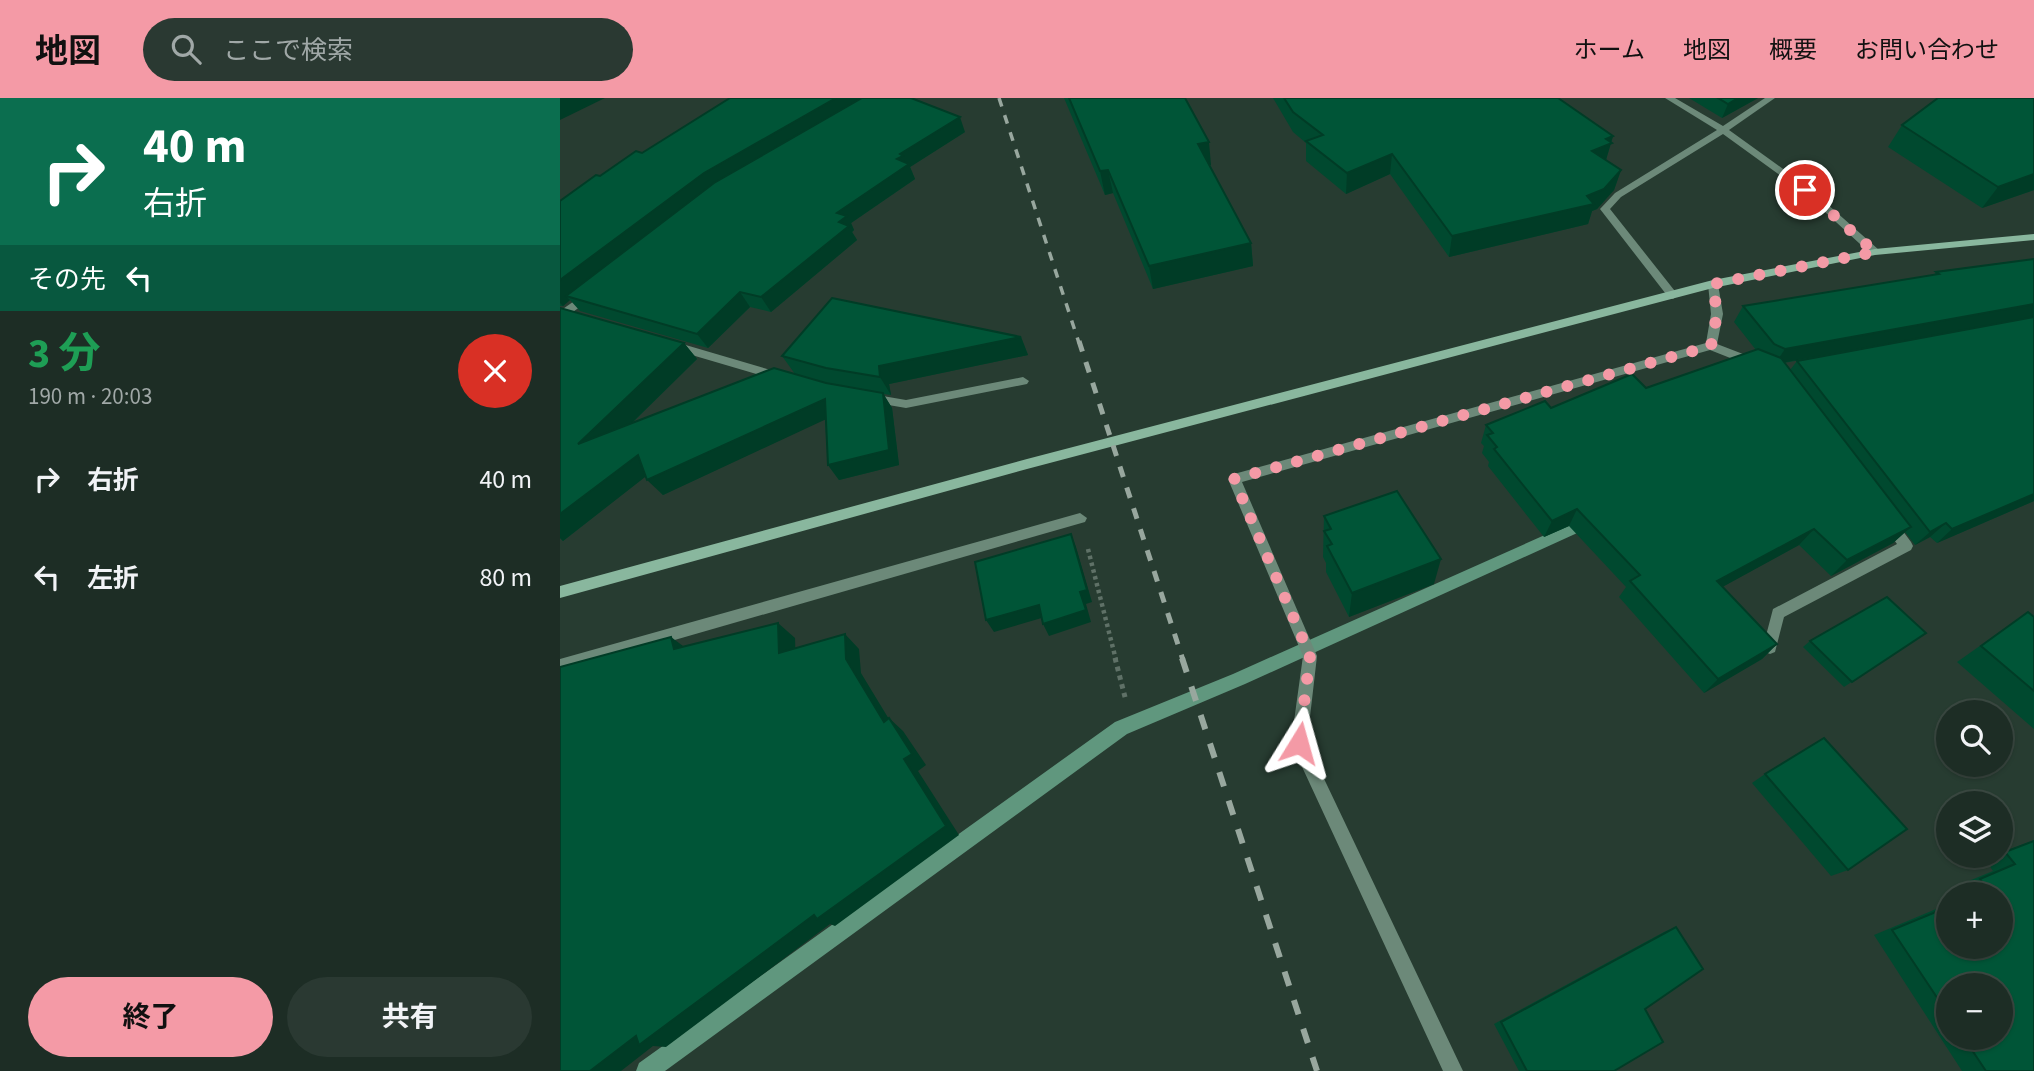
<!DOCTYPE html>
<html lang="ja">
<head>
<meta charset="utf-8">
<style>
  :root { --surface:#1d2d25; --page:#2a3932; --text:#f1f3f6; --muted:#a0a8a7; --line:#3b4942; --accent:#f49aa6 }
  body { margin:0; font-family:"Source Sans 3","Noto Sans JP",sans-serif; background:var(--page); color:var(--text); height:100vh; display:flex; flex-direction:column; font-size:26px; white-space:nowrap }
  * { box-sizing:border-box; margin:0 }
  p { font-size:23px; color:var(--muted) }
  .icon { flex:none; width:38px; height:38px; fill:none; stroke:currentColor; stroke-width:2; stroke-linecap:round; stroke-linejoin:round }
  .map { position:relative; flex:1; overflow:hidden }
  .panel { display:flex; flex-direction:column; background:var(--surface); width:560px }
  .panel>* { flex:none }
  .hud { background:#0b6e4f; color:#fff; overflow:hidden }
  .tools { position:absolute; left:1376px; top:602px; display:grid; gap:14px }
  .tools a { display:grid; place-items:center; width:77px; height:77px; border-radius:50%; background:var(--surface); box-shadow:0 2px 5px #0004,0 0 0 2px var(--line); font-size:35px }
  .pin { position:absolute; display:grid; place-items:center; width:60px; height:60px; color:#fff; margin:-30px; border:4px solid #fff; border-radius:50%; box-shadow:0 2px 7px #0007 }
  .me { position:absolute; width:77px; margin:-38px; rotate:8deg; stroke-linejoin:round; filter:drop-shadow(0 0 5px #0008) }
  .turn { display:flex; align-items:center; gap:24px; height:147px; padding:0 28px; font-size:32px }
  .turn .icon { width:91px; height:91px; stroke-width:2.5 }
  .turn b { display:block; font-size:49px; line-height:60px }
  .then { display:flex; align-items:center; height:66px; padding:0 28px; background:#0003; gap:14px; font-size:26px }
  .round { display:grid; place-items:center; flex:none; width:74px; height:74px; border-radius:37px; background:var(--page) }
  .headline { display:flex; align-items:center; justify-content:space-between; height:119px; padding:0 28px }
  h1 { font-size:42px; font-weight:700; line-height:52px; color:#1e9e55 }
  .button { display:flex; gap:14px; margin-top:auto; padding:14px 28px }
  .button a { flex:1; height:80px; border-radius:42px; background:var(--accent); color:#111; font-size:28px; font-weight:700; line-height:80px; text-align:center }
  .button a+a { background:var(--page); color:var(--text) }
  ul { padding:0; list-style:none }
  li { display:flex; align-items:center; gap:21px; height:98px; padding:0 28px }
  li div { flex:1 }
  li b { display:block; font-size:26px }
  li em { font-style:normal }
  header { display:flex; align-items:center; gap:42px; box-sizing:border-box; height:98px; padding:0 35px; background:var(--accent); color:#111 }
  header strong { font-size:33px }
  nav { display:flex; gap:38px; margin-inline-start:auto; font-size:24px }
  .search { width:490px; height:63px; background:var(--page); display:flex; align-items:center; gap:18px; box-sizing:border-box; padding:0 24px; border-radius:38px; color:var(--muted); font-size:26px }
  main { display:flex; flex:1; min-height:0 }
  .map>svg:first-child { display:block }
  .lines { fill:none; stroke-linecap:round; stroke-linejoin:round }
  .stream { fill:#60977e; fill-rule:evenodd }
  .path-far1 { stroke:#5f7167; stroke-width:4.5; stroke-dasharray:3.5 3.5; stroke-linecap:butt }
  .path { stroke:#5f7167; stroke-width:5; stroke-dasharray:4.5 4.5; stroke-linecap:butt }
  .street { fill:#6c8979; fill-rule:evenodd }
  .secondary { fill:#89b79e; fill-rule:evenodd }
  .rail-far2 { stroke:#98a79e; stroke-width:3.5; stroke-dasharray:9 9; stroke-linecap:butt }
  .rail-far1 { stroke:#98a79e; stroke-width:5; stroke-dasharray:11 11; stroke-linecap:butt }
  .rail { stroke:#98a79e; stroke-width:6; stroke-dasharray:15 15; stroke-linecap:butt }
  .wall { fill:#00492f; fill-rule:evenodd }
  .shaded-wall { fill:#003c26 }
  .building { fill:#005537; stroke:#003c26; stroke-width:2 }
  .route { stroke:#f49aa6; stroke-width:12; stroke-dasharray:0 21.6 }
</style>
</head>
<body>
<header>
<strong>地図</strong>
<div class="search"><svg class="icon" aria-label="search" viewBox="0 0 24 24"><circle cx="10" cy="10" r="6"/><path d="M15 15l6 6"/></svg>ここで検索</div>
<nav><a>ホーム</a><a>地図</a><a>概要</a><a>お問い合わせ</a></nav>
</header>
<main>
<section class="panel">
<div class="hud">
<div class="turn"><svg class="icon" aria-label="right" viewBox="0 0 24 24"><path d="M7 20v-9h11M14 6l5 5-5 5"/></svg><div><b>40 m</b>右折</div></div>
<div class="then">その先<svg class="icon" aria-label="left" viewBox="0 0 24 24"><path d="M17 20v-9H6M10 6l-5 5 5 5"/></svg></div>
</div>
<div class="headline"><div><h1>3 分</h1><p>190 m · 20:03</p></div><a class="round" style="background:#d93025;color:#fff"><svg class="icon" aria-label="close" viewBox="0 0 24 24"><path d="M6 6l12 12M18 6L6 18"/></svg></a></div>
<ul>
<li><svg class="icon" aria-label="right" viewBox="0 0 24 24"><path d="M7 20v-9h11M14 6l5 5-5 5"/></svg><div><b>右折</b></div><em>40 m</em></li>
<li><svg class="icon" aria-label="left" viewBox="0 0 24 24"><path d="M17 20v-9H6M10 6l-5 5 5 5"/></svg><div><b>左折</b></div><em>80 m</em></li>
</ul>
<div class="button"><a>終了</a><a>共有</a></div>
</section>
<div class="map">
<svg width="1474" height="973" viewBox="0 0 1474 973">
  <rect width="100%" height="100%" fill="#273c31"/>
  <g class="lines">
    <path class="stream" d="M 1032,416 L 1039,422 L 1037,426 L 685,586 L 567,636 L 105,973 L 76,973 L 79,965 L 555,624 L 673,576 Z"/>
    <path class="path-far1" d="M 528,451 L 556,562"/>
    <path class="path" d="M 555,560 L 566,603"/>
    <g class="street">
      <path d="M 1105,0 L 1115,0 L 1163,28 L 1205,0 L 1215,0 L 1169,32 L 1248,89 L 1319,152 L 1319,156 L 1311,156 L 1242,93 L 1163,36 L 1061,99 L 1050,111 L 1118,197 L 1113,201 L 1109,200 L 1040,111 L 1055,95 L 1157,32 Z"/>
      <path d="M 1153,182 L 1158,186 L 1163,216 L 1157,246 L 1196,261 L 1196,267 L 1188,267 L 1150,252 L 682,384 L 757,558 L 747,645 L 903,973 L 883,973 L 731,645 L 743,558 L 668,381 L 674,376 L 1146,245 L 1151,216 L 1148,186 Z"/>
      <path d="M 30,192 L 34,193 L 34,199 L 0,223 L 0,213 Z"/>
      <path d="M 112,243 L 224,276 L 226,279 L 220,283 L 108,250 L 106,247 Z"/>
      <path d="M 463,279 L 469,283 L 467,286 L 346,310 L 311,304 L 305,300 L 311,296 L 346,302 Z"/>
      <path d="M 520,415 L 527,420 L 525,424 L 0,575 L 0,561 Z"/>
      <path d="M 1329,420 L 1334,421 L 1351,444 L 1353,448 L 1351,452 L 1224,519 L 1215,554 L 1210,556 L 1205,554 L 1203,549 L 1213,511 L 1337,446 L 1322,425 Z"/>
    </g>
    <path class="secondary" d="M 1474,136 L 1474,142 L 1315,157 L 1153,190 L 467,371 L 0,500 L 0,488 L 467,361 L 1153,182 L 1315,151 Z"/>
    <path class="rail-far2" d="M 439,0 L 519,245"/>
    <path class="rail-far1" d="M 519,243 L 623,562"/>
    <path class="rail" d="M 622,560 L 757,973"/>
  </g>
  <g class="wall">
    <path d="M 504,0 L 625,0 L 651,67 L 649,67 L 691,145 L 693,168 L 593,191 L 553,95 L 545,97 Z"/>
    <path d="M 713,0 L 998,0 L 1053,38 L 1046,62 L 1061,72 L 1054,92 L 1037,111 L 1032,113 L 1028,126 L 889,159 L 830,76 L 786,96 L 746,63 L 746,45 L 733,34 Z"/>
    <path d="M 1129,0 L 1198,0 L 1162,20 Z"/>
    <path d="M 1474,0 L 1474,92 L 1422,110 L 1328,49 L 1342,27 Z"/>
    <path d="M 405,34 L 350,69 L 355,81 L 291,125 L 294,132 L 292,134 L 297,142 L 211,214 L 190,209 L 148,250 L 20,213 L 10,202 L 3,208 L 0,208 L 0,103 L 40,78 L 82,55 Z"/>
    <path d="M 1474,161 L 1474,403 L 1377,445 L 1370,439 L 1355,447 L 1345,434 L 1333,445 L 1271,478 L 1239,447 L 1162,489 L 1217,546 L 1202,561 L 1144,595 L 1059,499 L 1066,489 L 1009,428 L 984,439 L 928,368 L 929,364 L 922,355 L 924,348 L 921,345 L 926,327 L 991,310 L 1086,290 L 1196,252 L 1174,224 L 1183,208 L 1374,177 L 1376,174 ZM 1316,248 L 1237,263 L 1230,272 L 1224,265 Z"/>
    <path d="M 0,210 L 124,245 L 137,261 L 72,325 L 270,286 L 235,276 L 222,258 L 461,239 L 468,257 L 329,286 L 331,297 L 323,296 L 332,310 L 339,367 L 279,382 L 268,367 L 265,321 L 103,397 L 86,378 L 3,443 L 0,440 Z"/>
    <path d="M 764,418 L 874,486 L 789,519 L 766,474 L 766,465 L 763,459 Z"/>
    <path d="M 1468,514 L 1474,519 L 1474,631 L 1397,564 Z"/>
    <path d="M 1366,535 L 1284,589 L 1243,549 L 1250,543 Z"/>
    <path d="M 1205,676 L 1288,772 L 1271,778 L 1192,685 Z"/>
    <path d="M 1474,742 L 1474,973 L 1402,973 L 1314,837 L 1388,806 L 1388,849 L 1440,796 L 1406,796 L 1399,787 L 1433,773 L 1425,761 L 1433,758 L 1440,758 L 1440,755 ZM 1388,887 L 1440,940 L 1388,940 Z"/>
    <path d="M 1116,829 L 1085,911 L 1054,973 L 959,973 L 934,926 L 1104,834 Z"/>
  </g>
  <g class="shaded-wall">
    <path d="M 0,0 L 45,0 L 0,22 Z"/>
    <path d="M 276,0 L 312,0 L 6,198 L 10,202 L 3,208 L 0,205 L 0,182 L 144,75 Z"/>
    <path d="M 1178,0 L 1198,0 L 1162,20 L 1168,6 Z"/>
    <path d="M 400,19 L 405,34 L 350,69 L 355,81 L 291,125 L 294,132 L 292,134 L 297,142 L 211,214 L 201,199 L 279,124 L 277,115 L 337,61 L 340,56 Z"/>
    <path d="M 1053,38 L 1045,65 L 1032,53 L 1046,41 Z"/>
    <path d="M 649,44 L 651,67 L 640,69 L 638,46 Z"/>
    <path d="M 832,56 L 830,76 L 786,96 L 787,75 Z"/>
    <path d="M 548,72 L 553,95 L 545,97 L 540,73 Z"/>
    <path d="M 1061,72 L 1054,92 L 1037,111 L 1032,113 L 1028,126 L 889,159 L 892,138 Z"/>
    <path d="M 1474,76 L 1474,92 L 1422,110 L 1438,89 Z"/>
    <path d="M 691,145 L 693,168 L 593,191 L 589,168 Z"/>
    <path d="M 180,194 L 190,209 L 148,250 L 137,236 Z"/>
    <path d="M 1474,206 L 1474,219 L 1215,266 L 1225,251 Z"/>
    <path d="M 461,239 L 468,257 L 329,286 L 331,297 L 320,279 L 319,268 Z"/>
    <path d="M 124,245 L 137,261 L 35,361 L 18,346 Z"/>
    <path d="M 323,295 L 332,310 L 339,367 L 279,382 L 268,367 Z"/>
    <path d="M 265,301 L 275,317 L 103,397 L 87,382 Z"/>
    <path d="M 78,357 L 94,372 L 3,443 L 0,440 L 0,416 Z"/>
    <path d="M 1474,396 L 1474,403 L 1377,445 L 1392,431 Z"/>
    <path d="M 1017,411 L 1009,428 L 984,439 L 992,423 Z"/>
    <path d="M 1386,425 L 1370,439 L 1355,447 L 1370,434 Z"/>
    <path d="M 1351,429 L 1333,445 L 1271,478 L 1287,462 Z"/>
    <path d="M 1254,431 L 1239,447 L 1144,499 L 1157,483 Z"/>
    <path d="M 511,436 L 516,449 L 532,504 L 526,506 L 531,524 L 489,538 L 483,526 Z"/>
    <path d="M 881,461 L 874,486 L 789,519 L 792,495 Z"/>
    <path d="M 479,507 L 485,519 L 434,534 L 426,522 Z"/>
    <path d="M 218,525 L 235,540 L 236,569 L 219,555 Z"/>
    <path d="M 285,536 L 299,551 L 301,575 L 338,636 L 324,624 L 286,561 Z"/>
    <path d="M 111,539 L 131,554 L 114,551 Z"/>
    <path d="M 1217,546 L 1202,561 L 1144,595 L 1158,581 Z"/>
    <path d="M 329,620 L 343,633 L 366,667 L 358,673 L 399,737 L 275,828 L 270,826 L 106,949 L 93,948 L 61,973 L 30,973 L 344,661 Z"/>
  </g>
  <g class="building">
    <path d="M 170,0 L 276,0 L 144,75 L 0,182 L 0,103 L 36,77 L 40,78 L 76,53 L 82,55 Z"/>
    <path d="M 302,0 L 351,0 L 400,19 L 340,56 L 343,58 L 337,61 L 349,66 L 277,115 L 287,118 L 279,124 L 289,128 L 201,199 L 180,194 L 137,236 L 6,198 L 154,85 Z"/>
    <path d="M 509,0 L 625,0 L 649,44 L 638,46 L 691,145 L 589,168 L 548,72 L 540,73 Z"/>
    <path d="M 724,0 L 998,0 L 1053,38 L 1046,41 L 1052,45 L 1032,53 L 1061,72 L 1044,91 L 1027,98 L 1034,106 L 892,138 L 832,56 L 787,75 L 746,43 L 763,37 L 733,14 Z"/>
    <path d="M 1158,0 L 1178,0 L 1168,6 Z"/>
    <path d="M 1378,0 L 1474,0 L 1474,76 L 1438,89 L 1342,27 Z"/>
    <path d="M 1474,161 L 1474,206 L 1225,251 L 1214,246 L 1183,208 L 1379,176 L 1376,174 Z"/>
    <path d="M 272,200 L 461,239 L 319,268 L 320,279 L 266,270 L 222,258 Z"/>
    <path d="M 0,210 L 124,245 L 18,346 L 214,270 L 266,285 L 323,295 L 329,352 L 268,367 L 265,301 L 87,382 L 78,357 L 0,416 Z"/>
    <path d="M 1474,219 L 1474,396 L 1392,431 L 1386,425 L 1370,434 L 1237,263 Z"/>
    <path d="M 1198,251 L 1221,260 L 1351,429 L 1287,462 L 1254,431 L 1157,483 L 1217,546 L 1158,581 L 1070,483 L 1080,477 L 1017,411 L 992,423 L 934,351 L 937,349 L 927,337 L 933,335 L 926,327 L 985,303 L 991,310 L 1072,276 L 1086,290 Z"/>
    <path d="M 837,393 L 881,461 L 792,495 L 767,448 L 772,446 L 764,433 L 771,431 L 764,418 Z"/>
    <path d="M 511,436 L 527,492 L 520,494 L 526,512 L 483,526 L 479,507 L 426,522 L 415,464 Z"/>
    <path d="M 1327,499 L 1366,535 L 1292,584 L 1250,543 Z"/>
    <path d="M 1468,514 L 1474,519 L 1474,593 L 1421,548 Z"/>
    <path d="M 218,525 L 219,555 L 285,536 L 286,561 L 324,624 L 329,620 L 352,656 L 344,661 L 386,728 L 257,821 L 254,817 L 79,947 L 76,938 L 30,973 L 0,973 L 0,569 L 111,539 L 114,551 Z"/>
    <path d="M 1264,640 L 1347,731 L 1288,772 L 1205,676 Z"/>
    <path d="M 1474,743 L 1474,973 L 1426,973 L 1404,940 L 1440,940 L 1440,887 L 1388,887 L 1388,916 L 1332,832 L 1388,809 L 1388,849 L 1440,849 L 1440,796 L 1418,796 L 1428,792 L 1420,781 L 1455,766 L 1445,754 Z"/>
    <path d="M 1116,829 L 1143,871 L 1085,911 L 1103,944 L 1054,973 L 967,973 L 941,924 Z"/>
  </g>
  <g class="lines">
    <path class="route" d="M 739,645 L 750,558 L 674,381 L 1151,248 L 1157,216 L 1153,186 L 1315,154 L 1245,92"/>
  </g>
</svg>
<div class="tools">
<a><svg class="icon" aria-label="search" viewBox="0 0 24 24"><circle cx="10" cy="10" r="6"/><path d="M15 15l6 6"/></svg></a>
<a><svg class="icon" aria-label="layers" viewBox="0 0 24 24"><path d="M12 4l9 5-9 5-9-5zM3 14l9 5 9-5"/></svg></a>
<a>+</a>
<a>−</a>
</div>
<div class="pin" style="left:1245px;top:92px;background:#d93025"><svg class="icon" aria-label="arrive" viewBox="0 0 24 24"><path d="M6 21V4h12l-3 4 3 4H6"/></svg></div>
<svg class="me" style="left:739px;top:645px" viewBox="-20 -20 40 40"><path d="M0-17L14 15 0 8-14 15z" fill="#f49aa6" stroke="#fff" stroke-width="4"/></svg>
</div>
</main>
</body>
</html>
